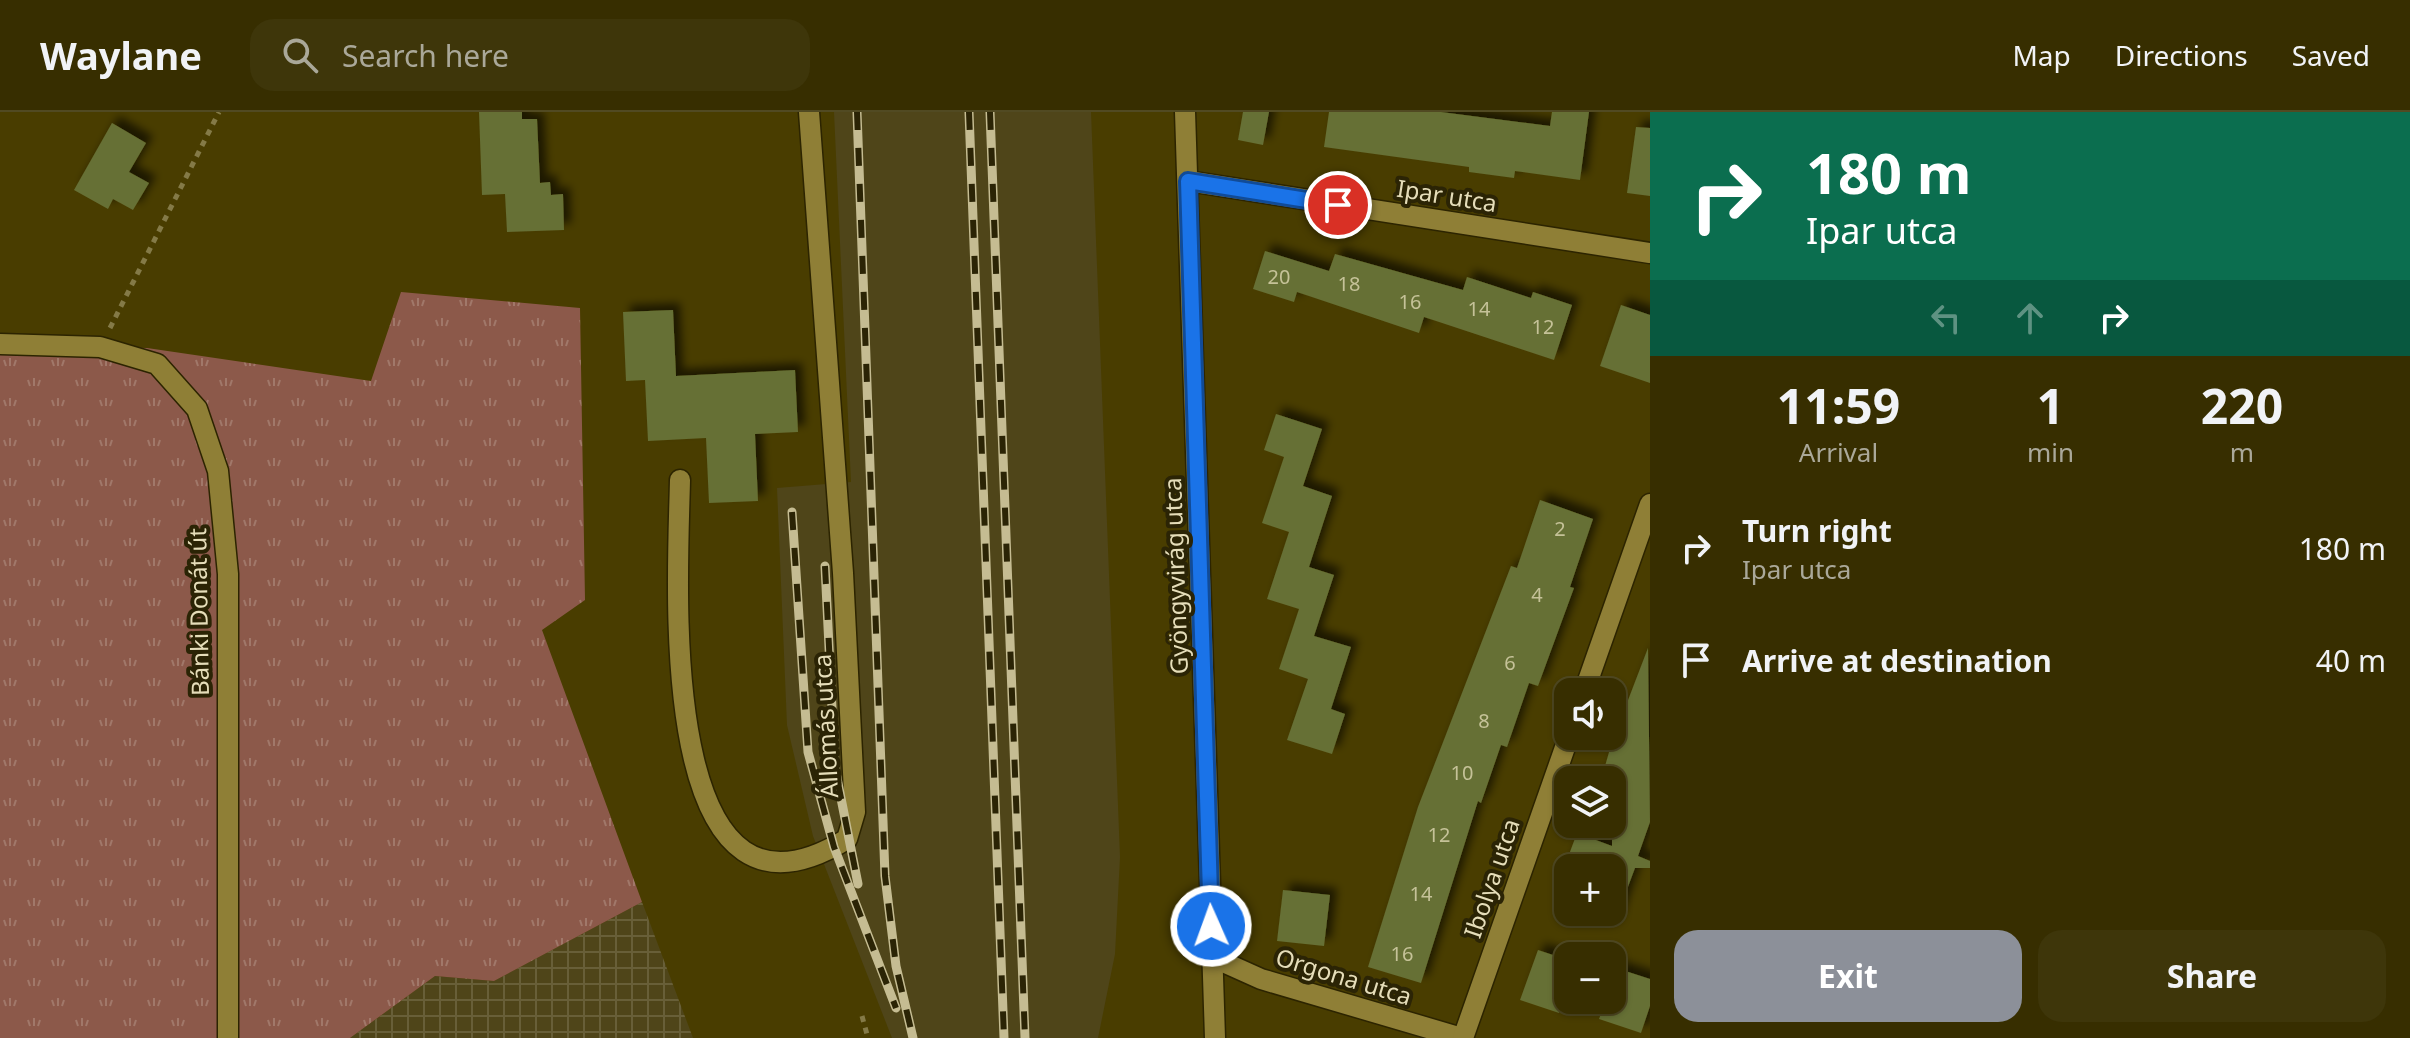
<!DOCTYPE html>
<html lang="en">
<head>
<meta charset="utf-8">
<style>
  :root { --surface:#372e00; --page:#3e360a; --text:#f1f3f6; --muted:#aaa899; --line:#514a22; --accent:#8c9099 }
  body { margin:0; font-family:"Noto Sans",sans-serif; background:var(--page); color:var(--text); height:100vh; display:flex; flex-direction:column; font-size:30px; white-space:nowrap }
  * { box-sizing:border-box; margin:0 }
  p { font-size:26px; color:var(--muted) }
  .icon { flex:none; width:44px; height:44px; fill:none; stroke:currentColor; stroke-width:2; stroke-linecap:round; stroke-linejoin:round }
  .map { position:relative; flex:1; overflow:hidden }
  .sheet { display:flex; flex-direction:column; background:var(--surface); width:760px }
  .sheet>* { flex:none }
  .top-card { background:#0b6e4f; color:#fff; overflow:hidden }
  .fabs { position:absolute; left:1554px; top:566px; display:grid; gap:16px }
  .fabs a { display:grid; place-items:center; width:72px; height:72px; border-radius:16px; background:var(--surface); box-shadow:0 2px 6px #0004,0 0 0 2px var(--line); font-size:40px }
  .pin { position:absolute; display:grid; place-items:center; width:68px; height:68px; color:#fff; margin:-34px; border:4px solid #fff; border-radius:50%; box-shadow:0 2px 8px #0007 }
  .me { position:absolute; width:88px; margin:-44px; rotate:358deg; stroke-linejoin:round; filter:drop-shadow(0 0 6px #0008) }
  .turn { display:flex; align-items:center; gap:28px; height:168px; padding:0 24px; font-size:36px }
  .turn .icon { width:104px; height:104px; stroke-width:2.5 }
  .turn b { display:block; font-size:56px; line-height:68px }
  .lanes { display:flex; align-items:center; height:76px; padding:0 24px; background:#0003; justify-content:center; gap:40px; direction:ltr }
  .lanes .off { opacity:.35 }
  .eta { display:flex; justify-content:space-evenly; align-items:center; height:136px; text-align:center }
  .eta b { font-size:48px; font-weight:700; line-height:56px }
  .button { display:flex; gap:16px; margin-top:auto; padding:16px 24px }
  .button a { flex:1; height:92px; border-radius:24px; background:var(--accent); color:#fff; font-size:32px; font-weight:700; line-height:92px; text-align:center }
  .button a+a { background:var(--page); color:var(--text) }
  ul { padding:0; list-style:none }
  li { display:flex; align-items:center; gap:24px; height:112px; padding:0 24px }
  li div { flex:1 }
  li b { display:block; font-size:30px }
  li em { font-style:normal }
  header { display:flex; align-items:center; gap:48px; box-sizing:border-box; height:112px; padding:0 40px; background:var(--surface); border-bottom:2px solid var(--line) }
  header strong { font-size:38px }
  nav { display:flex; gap:44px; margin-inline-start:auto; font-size:28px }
  .search { width:560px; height:72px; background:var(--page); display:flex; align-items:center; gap:20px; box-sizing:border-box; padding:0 28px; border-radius:24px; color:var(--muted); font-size:30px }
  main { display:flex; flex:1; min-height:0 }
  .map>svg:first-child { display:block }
  .built { fill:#4f4519 }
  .industrial { fill:url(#industrial-grid) }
  .grass { fill:url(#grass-tufts) }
  .building { fill:#666f35; filter:url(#shadow) }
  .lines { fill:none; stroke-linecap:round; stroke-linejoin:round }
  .minor-casing { stroke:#2c2400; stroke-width:23 }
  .path { stroke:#847a47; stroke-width:5; stroke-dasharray:6 6; stroke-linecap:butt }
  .minor { stroke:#8f7f36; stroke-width:20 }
  .rail-casing { stroke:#c5bc92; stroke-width:9 }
  .rail { stroke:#2b2405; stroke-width:6; stroke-dasharray:18; stroke-linecap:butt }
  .route-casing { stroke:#114b97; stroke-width:20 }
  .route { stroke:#1a73e8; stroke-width:14 }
  .labels { text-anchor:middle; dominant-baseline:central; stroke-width:8; stroke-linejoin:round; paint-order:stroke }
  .number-label { font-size:20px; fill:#c5c298 }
  .street-label { font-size:24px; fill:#e5ddb9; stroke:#2b2405 }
</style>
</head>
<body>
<header>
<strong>Waylane</strong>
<div class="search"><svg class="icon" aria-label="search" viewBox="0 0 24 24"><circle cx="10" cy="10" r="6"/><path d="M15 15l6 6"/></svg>Search here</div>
<nav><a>Map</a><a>Directions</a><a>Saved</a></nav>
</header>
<main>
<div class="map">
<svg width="1650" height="926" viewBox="0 0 1650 926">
  <defs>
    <pattern id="industrial-grid" width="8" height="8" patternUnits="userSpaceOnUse" patternTransform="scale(2)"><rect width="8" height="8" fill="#4f4519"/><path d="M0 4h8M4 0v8" fill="none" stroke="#685f38"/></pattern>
    <pattern id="grass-tufts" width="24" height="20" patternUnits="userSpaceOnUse" patternTransform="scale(2)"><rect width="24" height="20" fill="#8c594a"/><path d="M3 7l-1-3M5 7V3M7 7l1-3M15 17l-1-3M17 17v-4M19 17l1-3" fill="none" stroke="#a1786a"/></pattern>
    <filter id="shadow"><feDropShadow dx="7" dy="-7" stdDeviation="4" flood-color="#0009"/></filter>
  </defs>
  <rect width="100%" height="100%" fill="#493d00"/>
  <path class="built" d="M 834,0 L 1091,0 L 1120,745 L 1115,842 L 1098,926 L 892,926 L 813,724 L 787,613 L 777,376 L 851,370 Z"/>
  <path class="industrial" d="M 642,790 L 693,926 L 350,926 L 435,864 L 494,869 Z"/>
  <path class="grass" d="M 401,180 L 580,196 L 585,488 L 542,518 L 642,790 L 494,869 L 435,864 L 350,926 L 0,926 L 0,233 L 147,236 L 371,269 Z"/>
  <g class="building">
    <path d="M 479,0 L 522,0 L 522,7 L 537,7 L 540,71 L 550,70 L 551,83 L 563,82 L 564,118 L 507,120 L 505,82 L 482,83 Z"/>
    <path d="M 1243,0 L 1269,0 L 1263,33 L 1238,28 Z"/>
    <path d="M 1329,0 L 1441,0 L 1550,14 L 1552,0 L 1589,0 L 1580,68 L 1515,59 L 1514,66 L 1469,60 L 1469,55 L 1324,35 Z"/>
    <path d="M 112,11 L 146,31 L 129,60 L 149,71 L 133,98 L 113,87 L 108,97 L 74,78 Z"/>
    <path d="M 1636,15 L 1650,16 L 1650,84 L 1627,81 Z"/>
    <path d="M 1265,139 L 1329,159 L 1335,142 L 1463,178 L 1467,165 L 1531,186 L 1533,180 L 1572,193 L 1554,248 L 1424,205 L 1419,221 L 1297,180 L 1294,190 L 1253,177 Z"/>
    <path d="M 1621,193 L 1650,203 L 1650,271 L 1600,254 Z"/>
    <path d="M 673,198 L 676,264 L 795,258 L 798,320 L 755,322 L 758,389 L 709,391 L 706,326 L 648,329 L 645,268 L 626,269 L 623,200 Z"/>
    <path d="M 1276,302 L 1322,317 L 1303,374 L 1332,384 L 1309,455 L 1334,463 L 1314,524 L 1351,535 L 1331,597 L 1345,602 L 1332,642 L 1287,628 L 1308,567 L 1279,557 L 1299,497 L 1267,487 L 1289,420 L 1262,411 L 1284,345 L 1264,338 Z"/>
    <path d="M 1540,388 L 1593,407 L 1570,475 L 1574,476 L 1538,574 L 1529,571 L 1507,635 L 1501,633 L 1481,691 L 1478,689 L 1421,871 L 1368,855 L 1418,695 L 1511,454 L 1517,456 Z"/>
    <path d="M 1648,536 L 1650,710 L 1638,744 L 1650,749 L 1650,756 L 1635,756 L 1614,812 L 1612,756 L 1564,756 L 1577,721 L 1612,734 L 1612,668 L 1601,668 L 1622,595 L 1625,596 Z"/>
    <path d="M 1283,778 L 1330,783 L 1324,834 L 1277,829 Z"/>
    <path d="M 1538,838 L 1568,848 L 1568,897 L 1561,894 L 1559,901 L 1520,888 Z"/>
    <path d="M 1616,856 L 1650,867 L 1650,894 L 1641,921 L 1599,907 L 1606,888 L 1612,888 Z"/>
  </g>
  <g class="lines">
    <g class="minor-casing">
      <g id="minor">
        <path d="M 1185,0 L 1215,926"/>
        <path d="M 1188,69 L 1650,141"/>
        <path d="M 0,232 L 100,235 L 157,252 L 197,297 L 218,359 L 228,462 L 228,926"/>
        <path d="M 680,368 C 678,465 653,847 847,727 L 855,700 L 843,461 L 809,0"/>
        <path d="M 1584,580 L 1650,392"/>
        <path d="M 1212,845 L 1261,867 L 1462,926"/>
        <path d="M 1463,926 L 1569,624"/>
      </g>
    </g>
    <g class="path">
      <path d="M 110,216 L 219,0"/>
      <path d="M 862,904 L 868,926"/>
    </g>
    <use href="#minor" class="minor"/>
    <g class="rail-casing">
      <g id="rail">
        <path d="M 857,0 L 885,764 L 896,854 L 913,926"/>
        <path d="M 969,0 L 1004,926"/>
        <path d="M 990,0 L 1025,926"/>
        <path d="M 792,400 L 808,640 L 834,735 L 896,896"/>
        <path d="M 825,454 L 835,656 L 858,772"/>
      </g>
    </g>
    <use href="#rail" class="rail"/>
  </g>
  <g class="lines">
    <g class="route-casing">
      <path id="route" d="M 1211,814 L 1188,69 L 1338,93"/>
    </g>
    <use href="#route" class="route"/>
  </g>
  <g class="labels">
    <g class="number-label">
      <text x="1279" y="164">20</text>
      <text x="1349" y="171">18</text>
      <text x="1410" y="189">16</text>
      <text x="1479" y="196">14</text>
      <text x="1543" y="214">12</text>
      <text x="1560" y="416">2</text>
      <text x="1537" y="482">4</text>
      <text x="1510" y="550">6</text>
      <text x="1484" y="608">8</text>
      <text x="1462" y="660">10</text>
      <text x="1439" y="722">12</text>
      <text x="1421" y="781">14</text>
      <text x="1402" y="841">16</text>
    </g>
    <g class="street-label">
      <text transform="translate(1447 83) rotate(9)">Ipar utca</text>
      <text transform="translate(1175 464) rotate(-92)">Gyöngyvirág utca</text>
      <text transform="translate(198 500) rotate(-91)">Bánki Donát út</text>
      <text transform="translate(825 614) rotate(-93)">Állomás utca</text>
      <text transform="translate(1491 766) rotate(-71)">Ibolya utca</text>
      <text transform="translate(1344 864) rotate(17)">Orgona utca</text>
    </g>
  </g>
</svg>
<div class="fabs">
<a><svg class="icon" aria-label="sound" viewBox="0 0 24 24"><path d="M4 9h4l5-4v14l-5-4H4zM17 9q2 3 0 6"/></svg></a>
<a><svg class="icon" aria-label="layers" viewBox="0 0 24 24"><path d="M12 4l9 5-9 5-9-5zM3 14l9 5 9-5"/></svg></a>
<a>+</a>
<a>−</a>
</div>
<div class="pin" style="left:1338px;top:93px;background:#d93025"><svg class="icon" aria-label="arrive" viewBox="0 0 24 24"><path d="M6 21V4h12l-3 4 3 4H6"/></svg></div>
<svg class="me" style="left:1211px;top:814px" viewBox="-20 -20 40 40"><circle r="17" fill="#1a73e8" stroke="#fff" stroke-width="3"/><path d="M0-11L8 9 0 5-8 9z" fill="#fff"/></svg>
</div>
<section class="sheet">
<div class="top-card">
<div class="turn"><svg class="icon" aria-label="right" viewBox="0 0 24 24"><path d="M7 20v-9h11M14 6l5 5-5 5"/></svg><div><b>180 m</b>Ipar utca</div></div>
<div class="lanes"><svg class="icon off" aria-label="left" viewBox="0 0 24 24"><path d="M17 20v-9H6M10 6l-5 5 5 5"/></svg><svg class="icon off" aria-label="ahead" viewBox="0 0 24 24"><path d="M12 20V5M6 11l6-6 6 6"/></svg><svg class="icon" aria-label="right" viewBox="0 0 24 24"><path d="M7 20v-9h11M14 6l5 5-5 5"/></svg></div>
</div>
<div class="eta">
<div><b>11:59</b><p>Arrival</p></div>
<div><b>1</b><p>min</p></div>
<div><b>220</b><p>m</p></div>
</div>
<ul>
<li><svg class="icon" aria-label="right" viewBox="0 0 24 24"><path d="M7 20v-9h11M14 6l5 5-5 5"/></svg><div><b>Turn right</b><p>Ipar utca</p></div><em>180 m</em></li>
<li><svg class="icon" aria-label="arrive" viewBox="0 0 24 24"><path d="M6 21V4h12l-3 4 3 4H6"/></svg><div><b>Arrive at destination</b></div><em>40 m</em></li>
</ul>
<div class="button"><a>Exit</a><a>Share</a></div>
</section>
</main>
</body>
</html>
